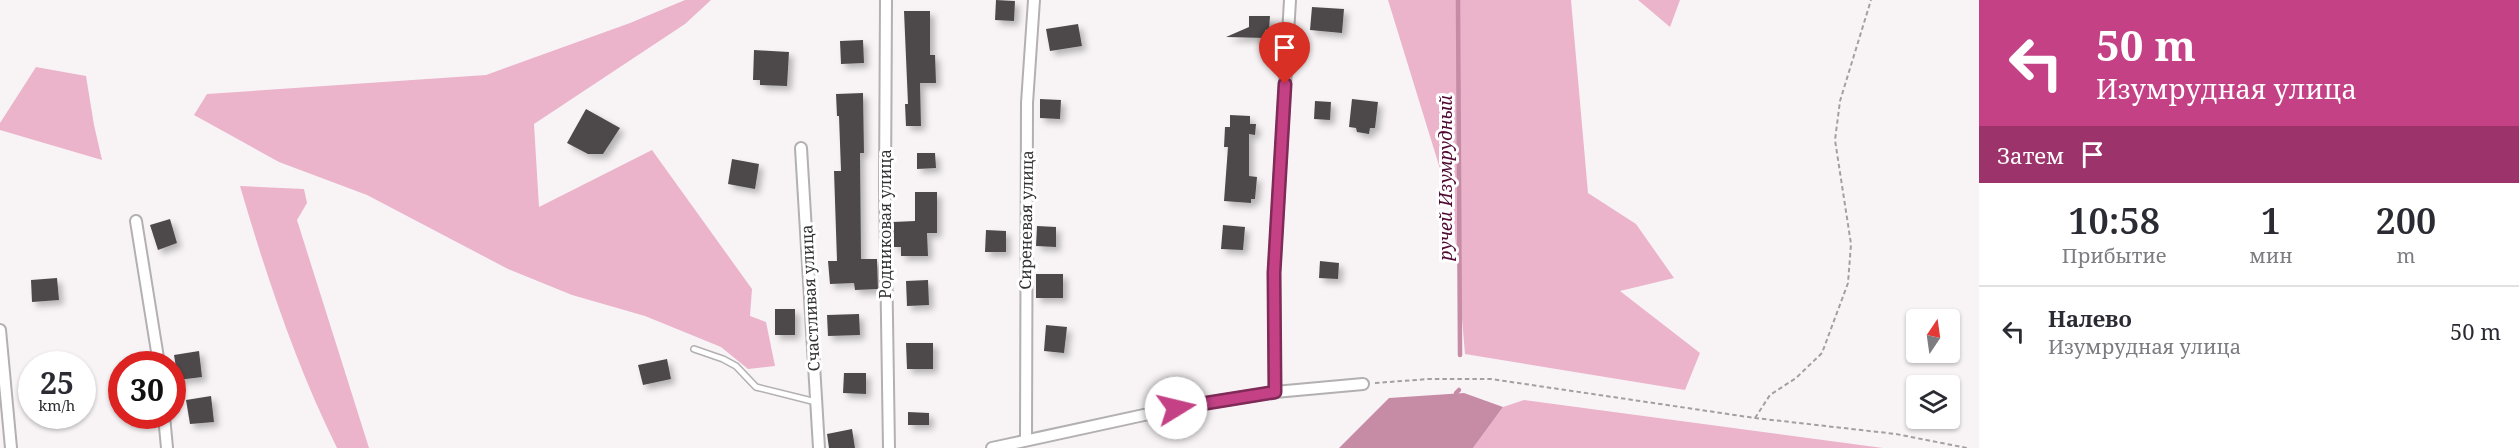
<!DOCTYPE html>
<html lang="ru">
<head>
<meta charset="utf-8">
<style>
  :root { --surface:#fff; --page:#f2f2f3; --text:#2b2b33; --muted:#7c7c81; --line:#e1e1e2 }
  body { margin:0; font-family:"Noto Serif",serif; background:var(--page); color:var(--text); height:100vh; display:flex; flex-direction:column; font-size:22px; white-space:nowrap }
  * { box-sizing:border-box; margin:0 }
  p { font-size:20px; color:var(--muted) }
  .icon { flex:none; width:33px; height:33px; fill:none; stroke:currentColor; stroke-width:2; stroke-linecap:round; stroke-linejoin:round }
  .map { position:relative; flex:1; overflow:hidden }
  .drawer { display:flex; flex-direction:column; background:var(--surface); width:540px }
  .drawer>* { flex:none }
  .banner { background:#c44186; color:#fff; overflow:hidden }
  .needle { width:39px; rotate:13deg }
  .fabs { position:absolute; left:1906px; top:309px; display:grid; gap:12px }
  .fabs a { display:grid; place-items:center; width:54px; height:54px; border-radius:6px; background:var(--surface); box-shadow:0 2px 4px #0004; font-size:30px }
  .speed { position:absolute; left:18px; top:351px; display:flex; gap:12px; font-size:30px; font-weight:700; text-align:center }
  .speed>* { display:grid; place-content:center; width:78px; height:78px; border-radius:50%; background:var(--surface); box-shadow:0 2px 4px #0004; line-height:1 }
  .speed small { font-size:15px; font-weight:400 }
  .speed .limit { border:9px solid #d22; background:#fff; color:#111 }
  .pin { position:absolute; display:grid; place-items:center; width:51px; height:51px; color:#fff; margin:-62px -26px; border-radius:50% 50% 50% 0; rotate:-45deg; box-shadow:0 0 6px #0007 }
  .pin .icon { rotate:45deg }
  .me { position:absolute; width:66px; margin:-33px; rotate:81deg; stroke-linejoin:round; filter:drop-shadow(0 0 4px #0008) }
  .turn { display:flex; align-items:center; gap:21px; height:126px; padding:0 18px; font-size:27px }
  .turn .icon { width:78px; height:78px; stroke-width:2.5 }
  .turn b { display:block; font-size:42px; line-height:51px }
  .then { display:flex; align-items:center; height:57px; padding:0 18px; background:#0003; gap:12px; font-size:22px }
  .eta { display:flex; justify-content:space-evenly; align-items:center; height:102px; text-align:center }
  .eta b { font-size:36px; font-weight:600; line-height:42px }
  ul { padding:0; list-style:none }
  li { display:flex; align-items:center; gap:18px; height:90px; padding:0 18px; border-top:2px solid var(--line) }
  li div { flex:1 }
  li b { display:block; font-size:22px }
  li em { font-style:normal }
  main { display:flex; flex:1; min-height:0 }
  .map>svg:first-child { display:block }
  .green { fill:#ebb4cb }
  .water { fill:#c68ba5 }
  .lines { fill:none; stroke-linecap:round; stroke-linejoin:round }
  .stream { stroke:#c68ba5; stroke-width:4.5 }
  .building { fill:#4d4a4c; filter:url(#shadow) }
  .service-casing { stroke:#b3b0b1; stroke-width:8 }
  .minor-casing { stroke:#b3b0b1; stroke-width:14 }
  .path { stroke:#a3a0a1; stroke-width:2; stroke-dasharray:4.5 3; stroke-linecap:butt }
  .service { stroke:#fff; stroke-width:5 }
  .minor { stroke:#fff; stroke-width:10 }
  .route-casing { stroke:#7f2a57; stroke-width:15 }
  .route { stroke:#c44186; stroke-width:10 }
  .labels { text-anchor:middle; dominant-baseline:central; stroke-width:6; stroke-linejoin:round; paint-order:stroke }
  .street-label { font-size:16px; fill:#333233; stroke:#fff }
  .water-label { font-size:18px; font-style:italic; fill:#500932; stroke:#fff }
</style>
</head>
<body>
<main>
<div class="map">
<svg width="1979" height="448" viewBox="0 0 1979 448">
  <defs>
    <filter id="shadow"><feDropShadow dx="4.5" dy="4.5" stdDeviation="3" flood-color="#0004"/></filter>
  </defs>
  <rect width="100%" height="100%" fill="#f8f4f6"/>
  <g class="green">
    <path d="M 685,0 L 711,0 L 685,24 L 534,124 L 539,207 L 652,150 L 752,289 L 750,316 L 766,322 L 775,366 L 748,369 L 721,347 L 645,316 L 572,295 L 508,269 L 367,195 L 279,162 L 194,115 L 207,94 L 486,75 L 630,23 Z"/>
    <path d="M 1388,0 L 1571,0 L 1588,193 L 1636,224 L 1674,278 L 1620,291 L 1700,353 L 1685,390 L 1465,354 L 1453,211 Z"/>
    <path d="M 1638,0 L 1680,0 L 1670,27 Z"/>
    <path d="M 36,67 L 86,76 L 94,125 L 102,160 L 0,130 L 0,123 Z"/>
    <path d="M 240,186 L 304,189 L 307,203 L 297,220 L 369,448 L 337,448 C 296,365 266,275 240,186 Z"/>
    <path d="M 1524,400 L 1883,448 L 1473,448 L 1503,407 Z"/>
  </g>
  <path class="water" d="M 1464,393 L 1503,407 L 1473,448 L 1339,448 L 1389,398 Z"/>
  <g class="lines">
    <g class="stream">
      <path d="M 1458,0 L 1460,355"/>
      <path d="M 1456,393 L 1459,390"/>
    </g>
  </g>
  <g class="building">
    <path d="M 996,0 L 1015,1 L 1014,21 L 995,20 Z"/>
    <path d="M 1312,7 L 1344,9 L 1342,33 L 1310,30 Z"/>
    <path d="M 904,11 L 930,11 L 930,55 L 935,55 L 936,83 L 920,83 L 921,126 L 906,126 L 905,104 L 908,104 Z"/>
    <path d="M 1249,16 L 1270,16 L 1269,30 L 1265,30 L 1265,38 L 1226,37 L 1249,27 Z"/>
    <path d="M 1078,24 L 1082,46 L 1050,51 L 1046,29 Z"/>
    <path d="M 863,40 L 864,63 L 841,64 L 840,41 Z"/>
    <path d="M 754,50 L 789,52 L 787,86 L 760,85 L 760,80 L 753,80 Z"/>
    <path d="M 863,93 L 864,153 L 860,153 L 861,259 L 877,259 L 878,289 L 855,290 L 854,283 L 830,284 L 828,261 L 837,261 L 834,171 L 841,171 L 839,116 L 837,116 L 836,94 Z"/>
    <path d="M 1040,99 L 1061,100 L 1060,119 L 1040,118 Z"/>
    <path d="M 1352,99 L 1378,102 L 1375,128 L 1370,128 L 1369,134 L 1357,132 L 1356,128 L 1349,127 Z"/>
    <path d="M 1315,101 L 1331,102 L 1330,120 L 1314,119 Z"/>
    <path d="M 586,109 L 620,128 L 603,154 L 588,154 L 567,143 Z"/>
    <path d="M 1230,115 L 1250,116 L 1250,124 L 1256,124 L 1255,135 L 1249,134 L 1249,176 L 1257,177 L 1255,199 L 1251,199 L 1251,203 L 1224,201 L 1228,147 L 1224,147 L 1225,127 L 1230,127 Z"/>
    <path d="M 917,153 L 935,153 L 936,168 L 917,169 Z"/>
    <path d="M 732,159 L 759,164 L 755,189 L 728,184 Z"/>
    <path d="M 915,192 L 937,192 L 937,233 L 927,233 L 928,256 L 901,256 L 901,247 L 894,247 L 893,222 L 915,221 Z"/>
    <path d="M 170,219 L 177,243 L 158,250 L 150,225 Z"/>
    <path d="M 1223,225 L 1245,227 L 1243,250 L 1221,249 Z"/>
    <path d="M 1037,226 L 1056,227 L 1056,247 L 1036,246 Z"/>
    <path d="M 986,230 L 1006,231 L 1006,252 L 985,252 Z"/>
    <path d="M 1320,261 L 1339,263 L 1338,279 L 1319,278 Z"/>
    <rect x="1036" y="274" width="27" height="24"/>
    <path d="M 57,278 L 59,300 L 32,302 L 31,280 Z"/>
    <path d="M 928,280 L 929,305 L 907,306 L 906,281 Z"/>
    <rect x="775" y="309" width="20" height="26"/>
    <path d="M 859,314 L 860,335 L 828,336 L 827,315 Z"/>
    <path d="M 1046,325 L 1067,327 L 1064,353 L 1044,351 Z"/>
    <path d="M 906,343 L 933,343 L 933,369 L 907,369 Z"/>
    <path d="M 199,351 L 202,377 L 178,380 L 174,355 Z"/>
    <path d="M 667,359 L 671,379 L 643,385 L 638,365 Z"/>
    <path d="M 844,373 L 866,373 L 866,394 L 843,393 Z"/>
    <path d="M 211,396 L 214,422 L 190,424 L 186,400 Z"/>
    <path d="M 908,412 L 929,413 L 929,425 L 908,425 Z"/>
    <path d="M 852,429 L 855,448 L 829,448 L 827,434 Z"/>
  </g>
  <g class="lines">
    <g class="service-casing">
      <path id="service" d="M 694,349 L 723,359 L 736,366 L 756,387 L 816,402"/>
    </g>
    <g class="minor-casing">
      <g id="minor">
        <path d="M 886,0 L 885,189 L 889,448"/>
        <path d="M 801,148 L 819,448"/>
        <path d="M 136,221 L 159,364"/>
        <path d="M 0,330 L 11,448"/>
        <path d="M 1275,392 L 1274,273 L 1290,0"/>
        <path d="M 164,416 L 167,448"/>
        <path d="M 1026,440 L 1027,103 L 1034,0"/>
        <path d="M 992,448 L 1176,408 L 1275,392 L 1363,384"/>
      </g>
    </g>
    <g class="path">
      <path d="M 1375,383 L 1429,379 L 1491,379 L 1755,418 L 1896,434 L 1967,448"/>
      <path d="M 1755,418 L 1770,395 L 1796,378 L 1822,353 L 1848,283 L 1851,244 L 1835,140 L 1840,101 L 1871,0"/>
    </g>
    <use href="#service" class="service"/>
    <use href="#minor" class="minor"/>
  </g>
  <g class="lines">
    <g class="route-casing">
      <path id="route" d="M 1176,408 L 1275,392 L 1274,273 L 1285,84"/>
    </g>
    <use href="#route" class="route"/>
  </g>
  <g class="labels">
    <g class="street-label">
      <text transform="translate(1026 220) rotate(-89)">Сиреневая улица</text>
      <text transform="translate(885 224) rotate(-90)">Родниковая улица</text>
      <text transform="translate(810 298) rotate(-93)">Счастливая улица</text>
    </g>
    <g class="water-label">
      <text transform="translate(1445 178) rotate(-90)">ручей Изумрудный</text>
    </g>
  </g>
</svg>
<div class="fabs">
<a><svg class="needle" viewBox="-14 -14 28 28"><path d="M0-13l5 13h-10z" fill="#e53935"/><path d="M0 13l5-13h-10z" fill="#7c7c81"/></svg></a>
<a><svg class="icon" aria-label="layers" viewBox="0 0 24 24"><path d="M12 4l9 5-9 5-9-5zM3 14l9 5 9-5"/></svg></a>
</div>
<div class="speed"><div>25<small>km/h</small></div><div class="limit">30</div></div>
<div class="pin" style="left:1285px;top:84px;background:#d93025"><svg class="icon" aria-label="arrive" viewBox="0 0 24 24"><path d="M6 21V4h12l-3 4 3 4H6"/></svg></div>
<svg class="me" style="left:1176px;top:408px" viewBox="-20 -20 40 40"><circle r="19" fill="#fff"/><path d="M0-13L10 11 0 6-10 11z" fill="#c44186"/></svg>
</div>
<section class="drawer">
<div class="banner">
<div class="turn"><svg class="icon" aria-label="left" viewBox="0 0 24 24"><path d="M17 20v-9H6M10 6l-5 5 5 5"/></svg><div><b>50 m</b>Изумрудная улица</div></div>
<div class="then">Затем<svg class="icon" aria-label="arrive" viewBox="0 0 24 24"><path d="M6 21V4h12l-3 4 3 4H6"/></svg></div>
</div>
<div class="eta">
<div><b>10:58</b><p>Прибытие</p></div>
<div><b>1</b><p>мин</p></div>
<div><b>200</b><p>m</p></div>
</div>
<ul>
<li><svg class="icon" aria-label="left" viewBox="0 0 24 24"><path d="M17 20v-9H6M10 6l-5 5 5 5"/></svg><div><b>Налево</b><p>Изумрудная улица</p></div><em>50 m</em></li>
</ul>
</section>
</main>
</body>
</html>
